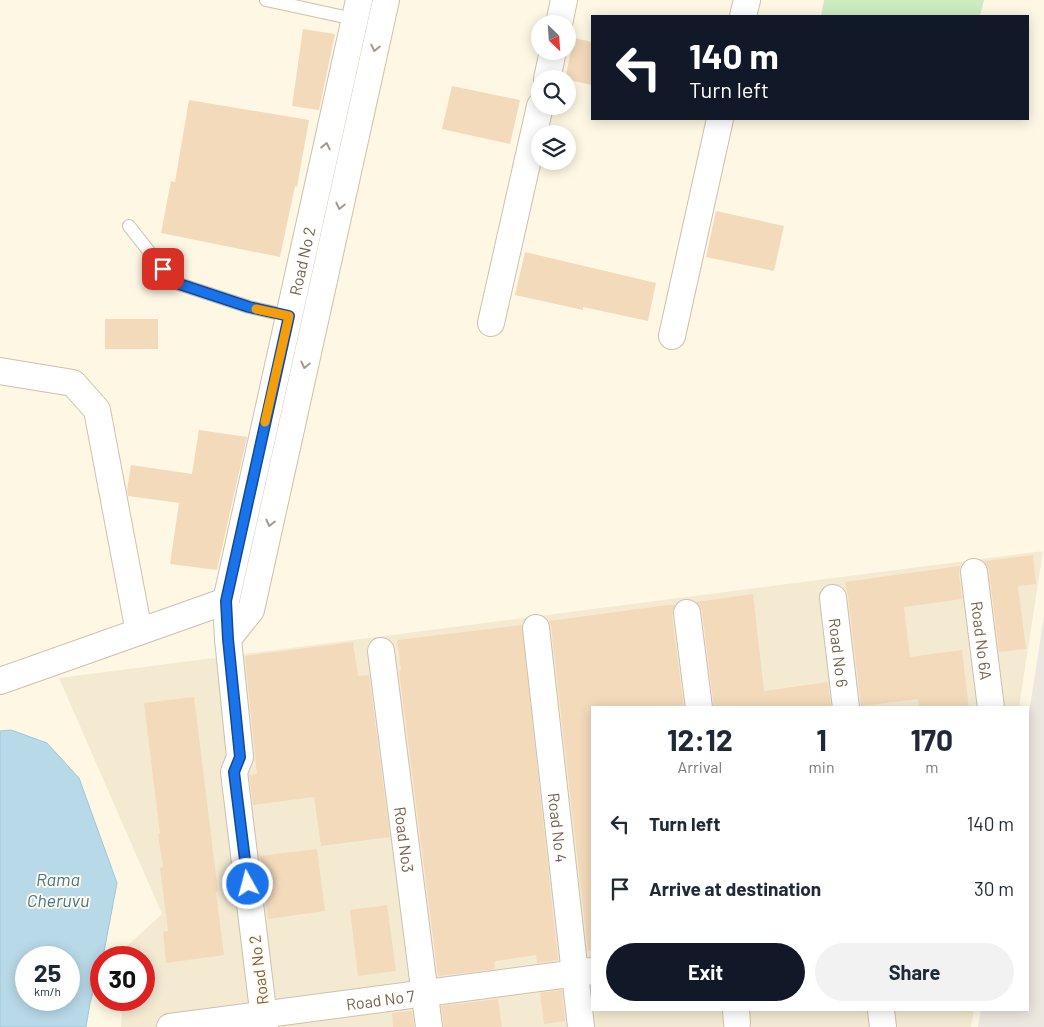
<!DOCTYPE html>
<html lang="en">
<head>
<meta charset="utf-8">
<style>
  :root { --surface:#fff; --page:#f2f2f3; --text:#1f2937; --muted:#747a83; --accent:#111827 }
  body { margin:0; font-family:Barlow,sans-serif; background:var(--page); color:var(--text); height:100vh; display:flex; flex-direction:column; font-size:19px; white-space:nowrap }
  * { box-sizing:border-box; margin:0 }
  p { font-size:16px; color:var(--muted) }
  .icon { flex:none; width:28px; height:28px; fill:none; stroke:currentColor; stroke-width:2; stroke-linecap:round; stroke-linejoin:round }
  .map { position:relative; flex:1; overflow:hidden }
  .drawer { position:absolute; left:591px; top:706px; width:438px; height:305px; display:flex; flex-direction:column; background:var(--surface); border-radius:0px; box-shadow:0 2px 12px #0003 }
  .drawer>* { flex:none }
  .banner { position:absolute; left:591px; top:15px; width:438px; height:105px; border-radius:0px; box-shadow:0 2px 12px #0003; background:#111827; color:#fff; overflow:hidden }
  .needle { width:32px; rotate:155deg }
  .controls { position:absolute; left:531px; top:15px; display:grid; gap:10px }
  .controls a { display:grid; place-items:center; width:45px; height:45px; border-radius:50%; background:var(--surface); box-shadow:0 2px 12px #0003; font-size:25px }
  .speed { position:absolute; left:15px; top:946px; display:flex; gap:10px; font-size:25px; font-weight:700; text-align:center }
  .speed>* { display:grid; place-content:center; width:65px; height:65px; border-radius:50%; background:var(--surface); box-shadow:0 2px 12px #0003; line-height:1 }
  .speed small { font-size:12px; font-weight:400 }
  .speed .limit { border:8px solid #d22; background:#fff; color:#111 }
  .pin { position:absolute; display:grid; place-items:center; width:42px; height:42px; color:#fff; margin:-21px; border-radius:10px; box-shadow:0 2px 8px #0006 }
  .me { position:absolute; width:55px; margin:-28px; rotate:353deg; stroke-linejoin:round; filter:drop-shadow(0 0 4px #0008) }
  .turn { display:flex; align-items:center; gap:18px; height:105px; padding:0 15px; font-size:22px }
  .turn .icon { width:65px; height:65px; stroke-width:2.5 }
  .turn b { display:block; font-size:35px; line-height:42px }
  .eta { display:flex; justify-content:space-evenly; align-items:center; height:85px; text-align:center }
  .eta b { font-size:30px; font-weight:700; line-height:35px }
  .action { display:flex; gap:10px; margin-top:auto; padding:10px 15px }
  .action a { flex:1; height:58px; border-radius:30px; background:var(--accent); color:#fff; font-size:20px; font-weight:700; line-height:58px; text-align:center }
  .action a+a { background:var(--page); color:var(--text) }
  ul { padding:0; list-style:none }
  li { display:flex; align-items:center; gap:15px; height:65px; padding:0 15px }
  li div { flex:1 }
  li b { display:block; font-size:19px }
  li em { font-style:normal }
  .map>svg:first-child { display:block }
  .residential { fill:#f4ead2 }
  .industrial { fill:#ece7df }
  .green { fill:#ccebc2 }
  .water { fill:#b8d9e7; stroke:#9ec7d9; fill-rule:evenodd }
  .building { fill:#f3dabb }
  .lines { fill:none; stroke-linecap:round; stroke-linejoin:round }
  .service-casing { stroke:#cec0ab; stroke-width:14 }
  .minor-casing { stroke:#cec0ab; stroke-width:28 }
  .service { stroke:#fff; stroke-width:12 }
  .minor { stroke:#fff; stroke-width:26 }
  .oneway { stroke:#a69889 }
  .route-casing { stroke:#114b97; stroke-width:12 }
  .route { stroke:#1a73e8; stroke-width:9 }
  .slow { stroke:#f59e0b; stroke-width:9 }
  .labels { text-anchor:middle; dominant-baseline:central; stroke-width:4; stroke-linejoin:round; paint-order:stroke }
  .street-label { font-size:16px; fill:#766049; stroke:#fffaeb }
  .water-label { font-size:18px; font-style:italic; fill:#457891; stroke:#fffaeb }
</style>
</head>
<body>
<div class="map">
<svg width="1044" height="1027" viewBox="0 0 1044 1027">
  <rect width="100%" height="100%" fill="#fdf7e4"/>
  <path class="residential" d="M 1043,551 L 1019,707 L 592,708 L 592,1010 L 974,1010 L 971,1027 L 121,1027 L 123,1000 L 144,1000 L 144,958 L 125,957 L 126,947 L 162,914 L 59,678 Z"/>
  <path class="industrial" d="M 1044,616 L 1044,1027 L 978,1027 L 981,1010 L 1028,1010 L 1028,720 Z"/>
  <path class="green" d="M 824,0 L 984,0 L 980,16 L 821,16 Z"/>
  <path class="water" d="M 11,730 L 47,743 L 79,778 L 117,883 L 103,957 L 101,958 L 101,964 L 90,1003 L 86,1027 L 0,1027 L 0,731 ZM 26,958 L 69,958 L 69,1000 L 26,1000 Z"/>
  <g class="building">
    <path d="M 303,29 L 335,34 L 319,110 L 292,106 Z"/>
    <path d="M 574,38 L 592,42 L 592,85 L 565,79 Z"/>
    <path d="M 452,86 L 520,100 L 510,144 L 442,129 Z"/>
    <path d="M 189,100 L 309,120 L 297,187 L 295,186 L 280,257 L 161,233 L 171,181 L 175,182 Z"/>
    <path d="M 716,211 L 784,226 L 774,271 L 706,257 Z"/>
    <path d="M 525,252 L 656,283 L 648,321 L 583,307 L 583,310 L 515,295 Z"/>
    <rect x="105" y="319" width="53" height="30"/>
    <path d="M 199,430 L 247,437 L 217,570 L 170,564 L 179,503 L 128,496 L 127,490 L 131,465 L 192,474 Z"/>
    <path d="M 1033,555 L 1036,584 L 1018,586 L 1026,649 L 999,652 L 989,570 L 984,561 Z"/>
    <path d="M 960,566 L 959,574 L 962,599 L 904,607 L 910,657 L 962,650 L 969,708 L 919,708 L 918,699 L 861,706 L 848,596 L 845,582 Z"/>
    <path d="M 753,594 L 764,691 L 828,682 L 831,708 L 714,708 L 702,611 L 696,602 Z"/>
    <path d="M 668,605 L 675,605 L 672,615 L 684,708 L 592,708 L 592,950 L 588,951 L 551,626 L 549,621 Z"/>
    <path d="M 522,625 L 558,960 L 537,963 L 536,955 L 496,961 L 494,962 L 495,969 L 438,976 L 399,671 L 401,670 L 397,640 Z"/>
    <path d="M 353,642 L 358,676 L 369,675 L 390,837 L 321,846 L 314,797 L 253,805 L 249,775 L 257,774 L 245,656 Z"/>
    <path d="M 194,697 L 218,892 L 216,892 L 224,955 L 166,963 L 163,932 L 168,931 L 160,868 L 163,867 L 158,834 L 160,834 L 144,703 Z"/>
    <path d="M 317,849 L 325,911 L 268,919 L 260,856 Z"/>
    <path d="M 387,905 L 396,971 L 358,976 L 350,910 Z"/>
    <path d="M 562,990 L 565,1021 L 544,1024 L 540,993 Z"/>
    <path d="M 498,999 L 502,1027 L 444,1027 L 441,1006 Z"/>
    <path d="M 412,1011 L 414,1027 L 393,1027 L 392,1013 Z"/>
  </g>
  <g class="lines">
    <g class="service-casing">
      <g id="service">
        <path d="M 266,0 L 354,19"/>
        <path d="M 129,226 L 173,282 L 249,307 L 289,316"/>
      </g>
    </g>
    <g class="minor-casing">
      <g id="minor">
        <path d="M 743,16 L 747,0"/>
        <path d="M 559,24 L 564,0"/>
        <path d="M 547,79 L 553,51"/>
        <path d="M 491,323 L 540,106"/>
        <path d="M 672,336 L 720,119"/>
        <path d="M 0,371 L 73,383 L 97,410 L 139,632"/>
        <path id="s1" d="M 974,572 L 991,708"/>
        <path id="s2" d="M 833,598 L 846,708"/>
        <path d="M 687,613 L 699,708"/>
        <path id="s3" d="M 536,628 L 581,1027"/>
        <path d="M 228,639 L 251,610 L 386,0"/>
        <path id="s4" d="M 381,651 L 429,1027"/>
        <path d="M 0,681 L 226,601"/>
        <path d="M 736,1010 L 737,1023"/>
        <path d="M 881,1010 L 883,1027"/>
        <path id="s5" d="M 170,1027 L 592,971"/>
        <path id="s6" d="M 265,1027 L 234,772 L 240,757 L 228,639 L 226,601 L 359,0"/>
      </g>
    </g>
    <use href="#service" class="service"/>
    <use href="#minor" class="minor"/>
  </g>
  <defs><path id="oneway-chevron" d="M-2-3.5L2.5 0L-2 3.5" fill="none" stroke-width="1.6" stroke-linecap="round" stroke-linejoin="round" transform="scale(1.25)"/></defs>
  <g class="oneway">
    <use href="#oneway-chevron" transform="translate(375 48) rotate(103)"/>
    <use href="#oneway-chevron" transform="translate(326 146) rotate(-78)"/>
    <use href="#oneway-chevron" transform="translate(340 206) rotate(103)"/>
    <use href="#oneway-chevron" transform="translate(305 365) rotate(103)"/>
    <use href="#oneway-chevron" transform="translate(270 523) rotate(103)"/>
  </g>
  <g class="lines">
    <g class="route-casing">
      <path id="route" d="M 163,269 L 173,282 L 249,307 L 289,316 L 226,601 L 228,639 L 240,757 L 234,772 L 248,884"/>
    </g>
    <use href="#route" class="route"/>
    <path class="slow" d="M 256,309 L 289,316 L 265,422"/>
  </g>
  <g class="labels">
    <g class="street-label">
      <text stroke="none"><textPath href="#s6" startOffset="778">Road No 2</textPath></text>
      <text stroke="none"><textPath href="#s1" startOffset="69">Road No 6A</textPath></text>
      <text stroke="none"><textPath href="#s2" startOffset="55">Road No 6</textPath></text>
      <text stroke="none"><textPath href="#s3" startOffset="201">Road No 4</textPath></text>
      <text stroke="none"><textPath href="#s4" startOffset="190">Road No3</textPath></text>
      <text transform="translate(258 970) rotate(-97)">Road No 2</text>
      <text stroke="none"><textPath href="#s5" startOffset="212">Road No 7</textPath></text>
    </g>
    <g class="water-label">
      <text x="58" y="879">Rama<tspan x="58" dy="21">Cheruvu</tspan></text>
    </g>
  </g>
</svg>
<div class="controls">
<a><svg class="needle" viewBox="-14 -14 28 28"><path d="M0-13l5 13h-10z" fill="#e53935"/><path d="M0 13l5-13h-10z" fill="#747a83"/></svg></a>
<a><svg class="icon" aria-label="search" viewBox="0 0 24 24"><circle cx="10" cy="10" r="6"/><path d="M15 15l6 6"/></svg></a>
<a><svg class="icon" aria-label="layers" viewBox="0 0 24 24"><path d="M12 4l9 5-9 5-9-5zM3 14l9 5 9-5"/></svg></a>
</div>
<div class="speed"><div>25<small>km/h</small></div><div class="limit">30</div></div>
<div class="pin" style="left:163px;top:269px;background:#d93025"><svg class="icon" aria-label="arrive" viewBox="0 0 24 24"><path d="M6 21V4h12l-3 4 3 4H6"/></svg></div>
<svg class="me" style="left:248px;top:884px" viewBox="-20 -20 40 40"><circle r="17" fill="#1a73e8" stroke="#fff" stroke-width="3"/><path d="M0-11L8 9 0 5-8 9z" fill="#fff"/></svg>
<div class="banner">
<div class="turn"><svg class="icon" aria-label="left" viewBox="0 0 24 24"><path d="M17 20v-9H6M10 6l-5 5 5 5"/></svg><div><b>140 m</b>Turn left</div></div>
</div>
<section class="drawer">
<div class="eta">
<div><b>12:12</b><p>Arrival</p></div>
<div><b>1</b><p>min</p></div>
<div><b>170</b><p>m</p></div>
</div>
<ul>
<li><svg class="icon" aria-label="left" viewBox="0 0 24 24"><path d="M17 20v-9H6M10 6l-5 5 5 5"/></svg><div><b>Turn left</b></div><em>140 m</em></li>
<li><svg class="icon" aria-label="arrive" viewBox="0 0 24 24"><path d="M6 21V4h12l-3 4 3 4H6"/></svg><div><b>Arrive at destination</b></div><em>30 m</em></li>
</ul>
<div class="action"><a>Exit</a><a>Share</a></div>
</section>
</div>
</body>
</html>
